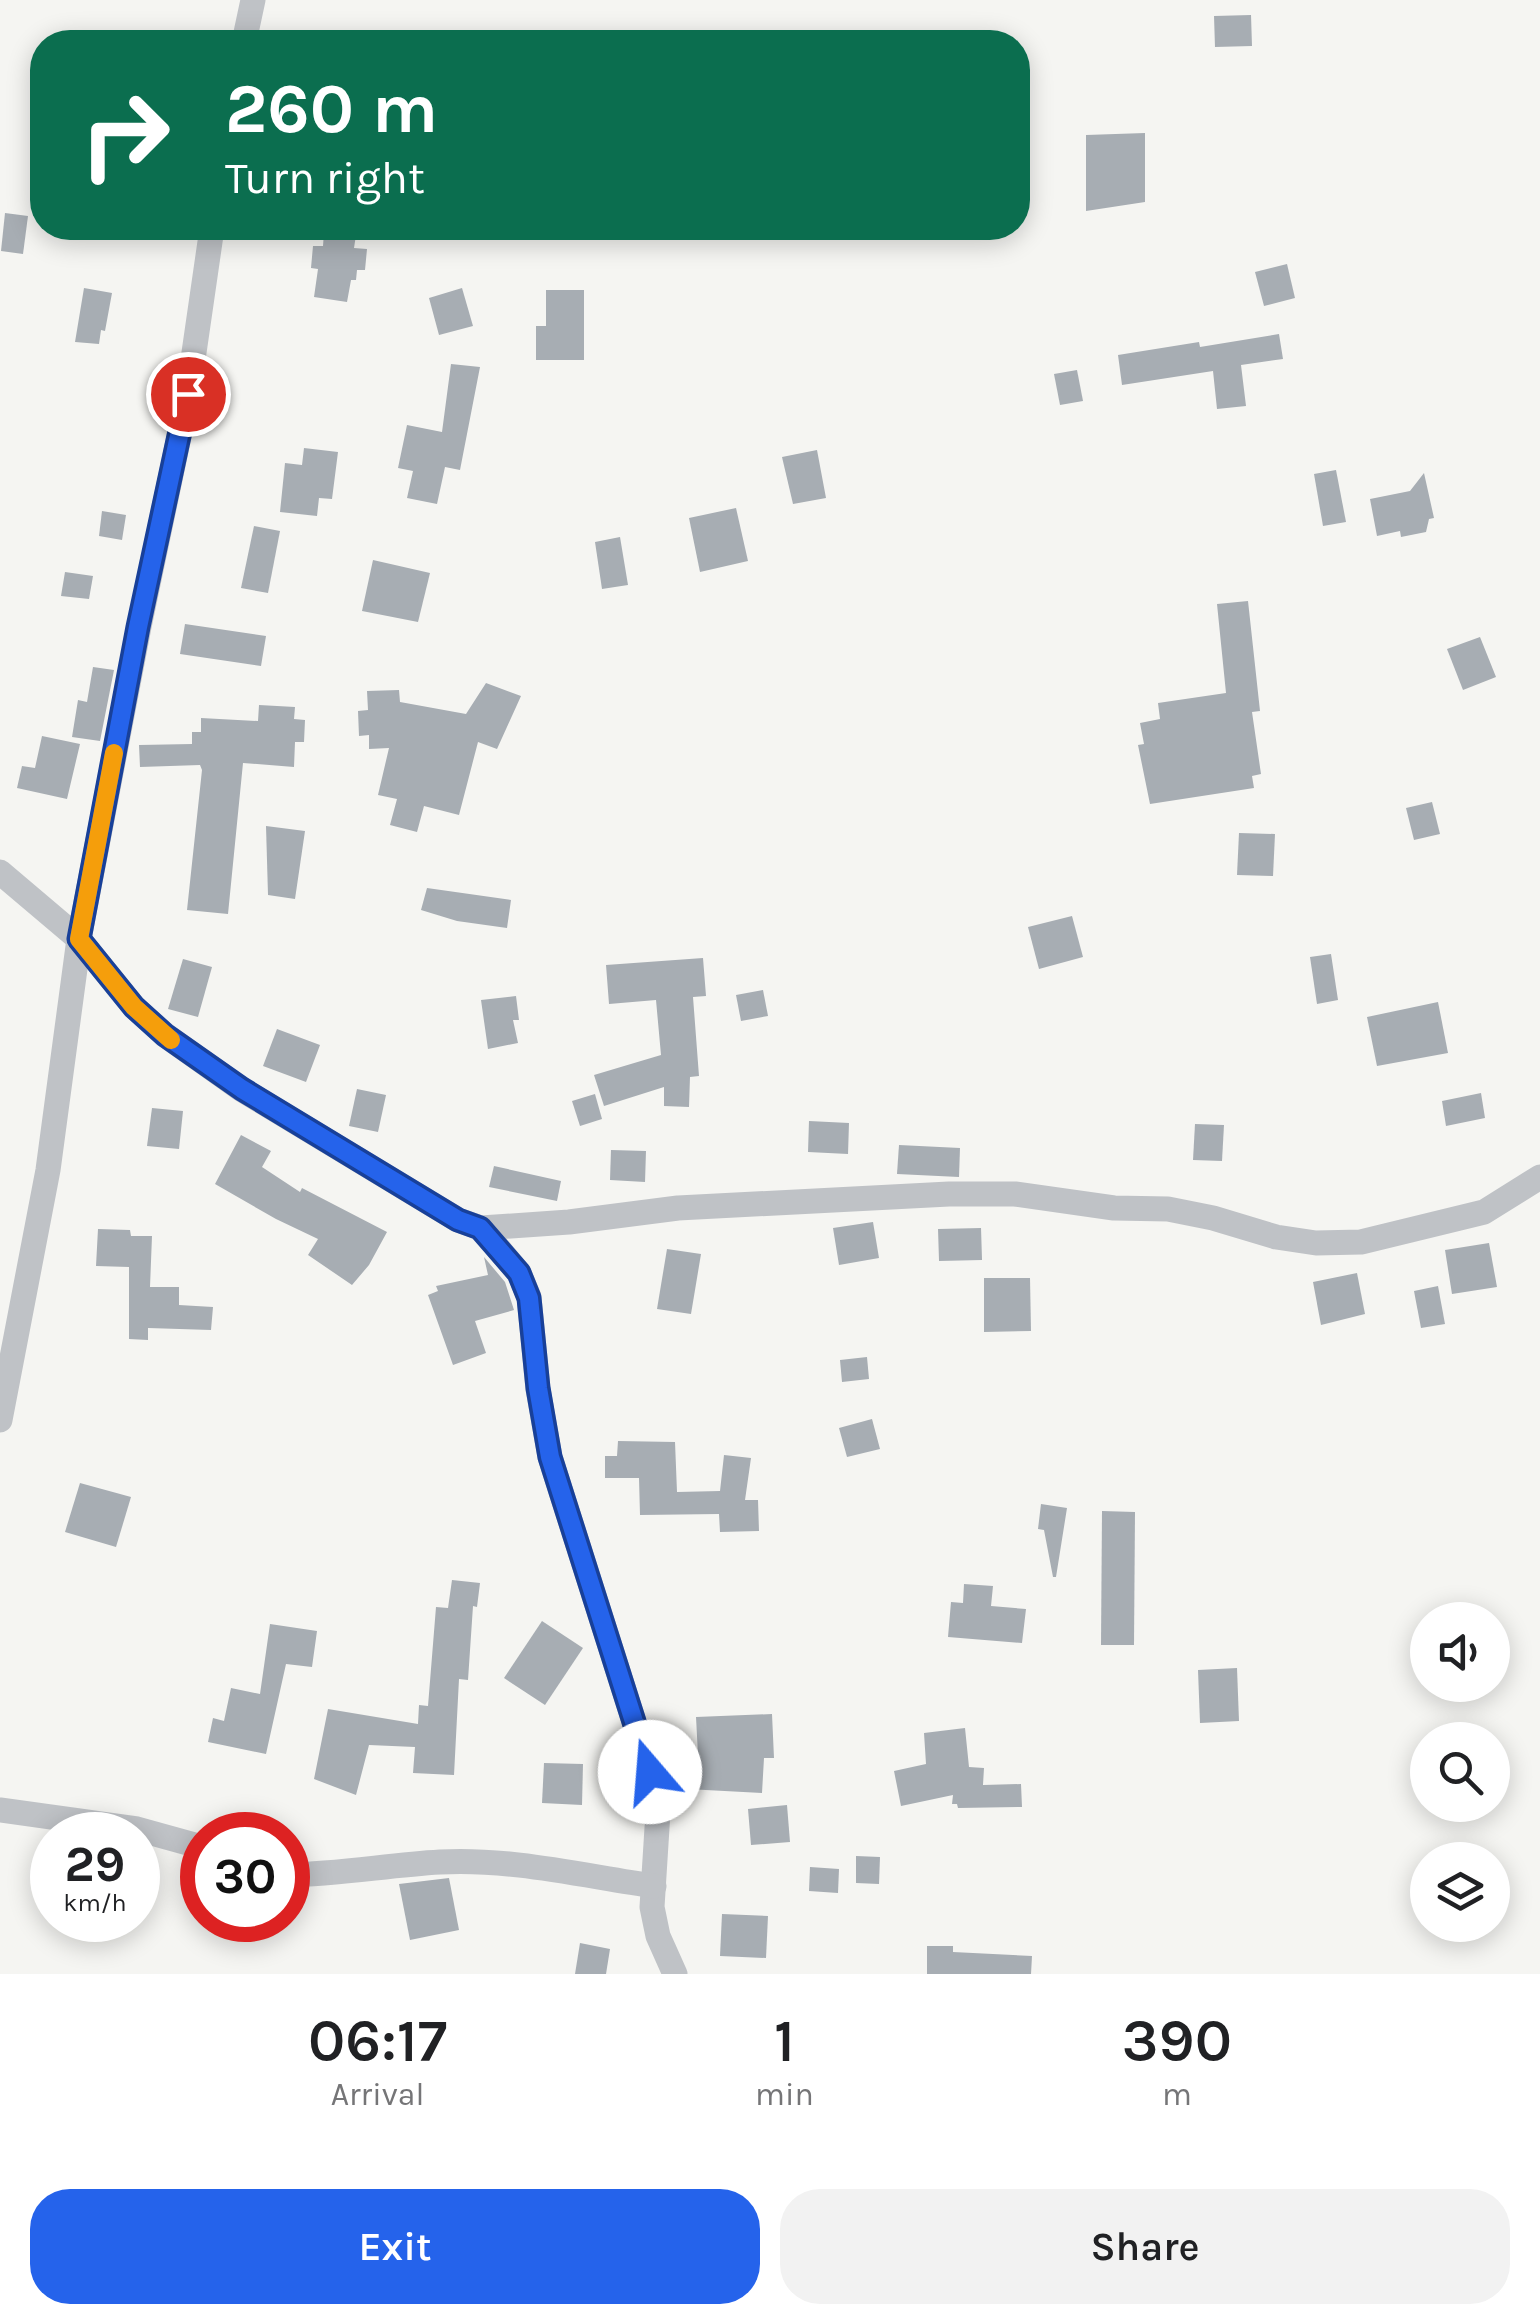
<!DOCTYPE html>
<html lang="en">
<head>
<meta charset="utf-8">
<style>
  :root { --surface:#fff; --page:#f2f2f2; --text:#202124; --muted:#757577; --accent:#2563eb }
  body { margin:0; font-family:Karla,sans-serif; background:var(--page); color:var(--text); height:100vh; display:flex; flex-direction:column; font-size:38px; white-space:nowrap }
  * { box-sizing:border-box; margin:0 }
  p { font-size:32px; color:var(--muted) }
  .icon { flex:none; width:55px; height:55px; fill:none; stroke:currentColor; stroke-width:2; stroke-linecap:round; stroke-linejoin:round }
  .map { position:relative; height:1974px; overflow:hidden }
  .side { display:flex; flex-direction:column; background:var(--surface); flex:1 }
  .side>* { flex:none }
  .top-card { position:absolute; left:30px; top:30px; width:1000px; height:210px; border-radius:40px; box-shadow:0 5px 25px #0003; background:#0b6e4f; color:#fff; overflow:hidden }
  .tools { position:absolute; left:1410px; top:1602px; display:grid; gap:20px }
  .tools a { display:grid; place-items:center; width:100px; height:100px; border-radius:50%; background:var(--surface); box-shadow:0 5px 25px #0003; font-size:50px }
  .speed { position:absolute; left:30px; top:1812px; display:flex; gap:20px; font-size:50px; font-weight:700; text-align:center }
  .speed>* { display:grid; place-content:center; width:130px; height:130px; border-radius:50%; background:var(--surface); box-shadow:0 5px 25px #0003; line-height:1 }
  .speed small { font-size:25px; font-weight:400 }
  .speed .limit { border:15px solid #d22; background:#fff; color:#111 }
  .pin { position:absolute; display:grid; place-items:center; width:85px; height:85px; color:#fff; margin:-42px; border:5px solid #fff; border-radius:50%; box-shadow:0 2px 10px #0007 }
  .me { position:absolute; width:110px; margin:-55px; rotate:342deg; stroke-linejoin:round; filter:drop-shadow(0 0 8px #0008) }
  .turn { display:flex; align-items:center; gap:35px; height:210px; padding:0 30px; font-size:45px }
  .turn .icon { width:130px; height:130px; stroke-width:2.5 }
  .turn b { display:block; font-size:70px; line-height:85px }
  .eta { display:flex; justify-content:space-evenly; align-items:center; height:170px; text-align:center }
  .eta b { font-size:60px; font-weight:600; line-height:70px }
  .cta { display:flex; gap:20px; margin-top:auto; padding:20px 30px }
  .cta a { flex:1; height:115px; border-radius:40px; background:var(--accent); color:#fff; font-size:40px; font-weight:600; line-height:115px; text-align:center }
  .cta a+a { background:var(--page); color:var(--text) }
  .map>svg:first-child { display:block }
  .building { fill:#a7adb3 }
  .lines { fill:none; stroke-linecap:round; stroke-linejoin:round }
  .street { stroke:#bfc2c6; stroke-width:25 }
  .route-casing { stroke:#184099; stroke-width:25 }
  .route { stroke:#2563eb; stroke-width:18 }
  .slow { stroke:#f59e0b; stroke-width:18 }
</style>
</head>
<body>
<div class="map">
<svg width="1540" height="1974" viewBox="0 0 1540 1974">
  <rect width="100%" height="100%" fill="#f5f5f2"/>
  <g class="building">
    <path d="M 1251,15 L 1252,46 L 1215,47 L 1214,16 Z"/>
    <path d="M 1145,133 L 1145,202 L 1086,211 L 1086,135 Z"/>
    <path d="M 5,213 L 28,216 L 23,254 L 1,251 Z"/>
    <path d="M 324,232 L 356,235 L 354,248 L 367,249 L 365,270 L 357,270 L 356,280 L 351,280 L 347,302 L 314,297 L 318,269 L 311,268 L 313,246 L 323,246 Z"/>
    <path d="M 1287,264 L 1295,298 L 1264,306 L 1255,272 Z"/>
    <path d="M 84,288 L 112,293 L 105,331 L 101,330 L 99,344 L 75,342 Z"/>
    <path d="M 462,288 L 473,326 L 439,335 L 429,298 Z"/>
    <path d="M 546,290 L 584,290 L 584,360 L 536,360 L 536,326 L 546,326 Z"/>
    <path d="M 1279,334 L 1283,359 L 1241,365 L 1246,406 L 1217,409 L 1213,371 L 1122,385 L 1118,355 L 1199,342 L 1200,347 Z"/>
    <path d="M 451,364 L 480,367 L 460,470 L 445,467 L 437,504 L 407,498 L 413,471 L 398,468 L 407,425 L 442,432 Z"/>
    <path d="M 1077,370 L 1083,401 L 1060,405 L 1054,374 Z"/>
    <path d="M 304,448 L 338,452 L 332,499 L 319,498 L 317,516 L 280,512 L 285,463 L 302,465 Z"/>
    <path d="M 817,450 L 826,498 L 793,504 L 782,457 Z"/>
    <path d="M 1336,470 L 1346,522 L 1323,526 L 1314,474 Z"/>
    <path d="M 1424,473 L 1434,518 L 1429,519 L 1426,532 L 1401,537 L 1400,531 L 1377,536 L 1370,499 L 1410,491 Z"/>
    <path d="M 736,508 L 748,561 L 700,572 L 689,518 Z"/>
    <path d="M 102,511 L 126,515 L 122,540 L 99,536 Z"/>
    <path d="M 254,526 L 280,531 L 268,593 L 241,588 Z"/>
    <path d="M 620,537 L 628,585 L 602,589 L 595,542 Z"/>
    <path d="M 373,560 L 430,573 L 418,622 L 362,611 Z"/>
    <path d="M 65,572 L 93,576 L 89,599 L 61,596 Z"/>
    <path d="M 1248,601 L 1260,711 L 1252,712 L 1261,774 L 1252,776 L 1254,788 L 1150,804 L 1138,745 L 1144,744 L 1140,723 L 1160,719 L 1158,703 L 1226,693 L 1217,604 Z"/>
    <path d="M 185,624 L 266,636 L 261,666 L 180,654 Z"/>
    <path d="M 1480,637 L 1496,677 L 1463,690 L 1447,649 Z"/>
    <path d="M 93,667 L 114,670 L 100,741 L 72,737 L 78,700 L 87,702 Z"/>
    <path d="M 486,683 L 521,696 L 497,749 L 478,742 L 459,815 L 424,806 L 417,832 L 390,825 L 397,799 L 378,795 L 389,748 L 369,749 L 369,735 L 359,736 L 358,711 L 368,710 L 367,691 L 399,690 L 400,702 L 466,714 Z"/>
    <path d="M 259,705 L 295,707 L 294,719 L 305,720 L 304,742 L 295,742 L 294,767 L 243,763 L 228,914 L 187,910 L 202,770 L 200,765 L 140,767 L 139,745 L 192,744 L 192,732 L 201,732 L 201,718 L 258,721 Z"/>
    <path d="M 42,736 L 80,744 L 67,799 L 17,788 L 22,766 L 35,768 Z"/>
    <path d="M 1432,802 L 1440,834 L 1414,840 L 1406,808 Z"/>
    <path d="M 266,826 L 305,831 L 295,899 L 268,895 Z"/>
    <path d="M 1239,833 L 1275,834 L 1273,876 L 1237,875 Z"/>
    <path d="M 427,888 L 511,900 L 507,928 L 457,921 L 421,910 Z"/>
    <path d="M 1072,916 L 1083,957 L 1039,969 L 1028,927 Z"/>
    <path d="M 1331,954 L 1338,1000 L 1317,1004 L 1310,957 Z"/>
    <path d="M 703,958 L 706,996 L 693,997 L 699,1076 L 690,1077 L 689,1107 L 664,1106 L 664,1087 L 604,1106 L 594,1075 L 661,1055 L 656,1000 L 609,1004 L 606,965 Z"/>
    <path d="M 183,959 L 212,967 L 198,1017 L 168,1009 Z"/>
    <path d="M 763,990 L 768,1016 L 741,1021 L 736,995 Z"/>
    <path d="M 516,996 L 519,1020 L 513,1020 L 518,1043 L 488,1049 L 481,1000 Z"/>
    <path d="M 1438,1002 L 1448,1053 L 1377,1066 L 1367,1017 Z"/>
    <path d="M 277,1029 L 320,1045 L 306,1082 L 263,1066 Z"/>
    <path d="M 357,1089 L 386,1095 L 378,1132 L 349,1126 Z"/>
    <path d="M 1481,1093 L 1485,1118 L 1446,1126 L 1442,1101 Z"/>
    <path d="M 595,1094 L 602,1119 L 580,1126 L 572,1101 Z"/>
    <path d="M 152,1108 L 183,1111 L 179,1149 L 147,1146 Z"/>
    <path d="M 809,1121 L 849,1123 L 848,1154 L 808,1152 Z"/>
    <path d="M 1195,1124 L 1224,1125 L 1222,1161 L 1193,1160 Z"/>
    <path d="M 241,1135 L 271,1151 L 262,1167 L 300,1192 L 302,1188 L 387,1232 L 369,1265 L 352,1285 L 308,1255 L 318,1239 L 276,1219 L 215,1184 Z"/>
    <path d="M 899,1145 L 960,1148 L 959,1177 L 897,1174 Z"/>
    <path d="M 611,1150 L 646,1151 L 645,1182 L 610,1180 Z"/>
    <path d="M 494,1166 L 561,1181 L 557,1201 L 489,1187 Z"/>
    <path d="M 873,1222 L 879,1258 L 839,1265 L 833,1228 Z"/>
    <path d="M 981,1228 L 982,1260 L 939,1261 L 938,1229 Z"/>
    <path d="M 98,1229 L 130,1230 L 131,1236 L 152,1236 L 150,1287 L 179,1287 L 179,1305 L 213,1307 L 211,1330 L 148,1328 L 148,1340 L 129,1339 L 129,1267 L 96,1266 Z"/>
    <path d="M 1489,1243 L 1497,1287 L 1452,1294 L 1445,1250 Z"/>
    <path d="M 667,1249 L 701,1254 L 691,1314 L 657,1309 Z"/>
    <path d="M 484,1257 L 505,1282 L 514,1310 L 475,1321 L 486,1353 L 453,1365 L 428,1295 L 438,1291 L 436,1286 L 488,1275 Z"/>
    <path d="M 1357,1273 L 1365,1314 L 1321,1325 L 1313,1282 Z"/>
    <path d="M 984,1278 L 1030,1278 L 1031,1331 L 984,1332 Z"/>
    <path d="M 1438,1286 L 1445,1324 L 1421,1328 L 1414,1291 Z"/>
    <path d="M 867,1357 L 869,1379 L 842,1382 L 840,1360 Z"/>
    <path d="M 872,1419 L 880,1449 L 847,1457 L 839,1428 Z"/>
    <path d="M 618,1441 L 675,1442 L 677,1492 L 720,1491 L 724,1455 L 751,1458 L 745,1500 L 758,1500 L 759,1531 L 720,1532 L 719,1514 L 640,1515 L 639,1478 L 605,1478 L 605,1456 L 617,1456 Z"/>
    <path d="M 80,1483 L 131,1497 L 116,1547 L 65,1532 Z"/>
    <path d="M 1041,1504 L 1067,1508 L 1056,1577 L 1053,1577 L 1044,1530 L 1038,1529 Z"/>
    <path d="M 1102,1511 L 1135,1512 L 1134,1645 L 1101,1645 Z"/>
    <path d="M 452,1580 L 480,1583 L 477,1607 L 473,1606 L 468,1680 L 459,1679 L 454,1775 L 413,1773 L 415,1747 L 369,1745 L 356,1795 L 314,1779 L 328,1709 L 418,1724 L 419,1705 L 428,1706 L 436,1607 L 448,1608 Z"/>
    <path d="M 964,1584 L 993,1586 L 991,1606 L 1026,1609 L 1022,1643 L 948,1637 L 951,1602 L 963,1603 Z"/>
    <path d="M 542,1621 L 583,1648 L 545,1705 L 504,1678 Z"/>
    <path d="M 270,1624 L 317,1631 L 312,1667 L 286,1664 L 266,1754 L 208,1742 L 213,1718 L 224,1721 L 231,1688 L 260,1694 Z"/>
    <path d="M 1237,1668 L 1239,1721 L 1200,1723 L 1198,1670 Z"/>
    <path d="M 772,1714 L 774,1758 L 764,1758 L 762,1793 L 687,1789 L 687,1803 L 673,1802 L 661,1754 L 698,1755 L 696,1717 Z"/>
    <path d="M 965,1728 L 969,1767 L 984,1768 L 983,1785 L 1021,1784 L 1022,1807 L 958,1808 L 957,1804 L 952,1804 L 953,1795 L 901,1806 L 894,1771 L 926,1764 L 924,1733 Z"/>
    <path d="M 544,1763 L 583,1764 L 582,1805 L 542,1803 Z"/>
    <path d="M 787,1805 L 790,1842 L 751,1845 L 748,1809 Z"/>
    <path d="M 856,1856 L 880,1857 L 879,1884 L 856,1883 Z"/>
    <path d="M 810,1867 L 839,1869 L 838,1893 L 809,1891 Z"/>
    <path d="M 449,1878 L 459,1930 L 410,1940 L 399,1884 Z"/>
    <path d="M 722,1914 L 768,1916 L 766,1958 L 720,1956 Z"/>
    <path d="M 580,1943 L 610,1949 L 606,1974 L 575,1974 Z"/>
    <path d="M 927,1946 L 953,1946 L 953,1952 L 1032,1956 L 1031,1974 L 927,1974 Z"/>
  </g>
  <g class="lines">
    <g class="street">
      <path d="M 244,42 L 253,0"/>
      <path d="M 0,872 L 79,939 L 139,627 L 188,394 L 212,228"/>
      <path d="M 79,939 L 134,1007 L 165,1035 L 241,1089 L 458,1220 L 481,1228 L 569,1222 L 678,1208 L 949,1194 L 1015,1194 L 1114,1208 L 1168,1209 L 1213,1218 L 1276,1237 L 1316,1243 L 1361,1242 L 1484,1212 L 1540,1177"/>
      <path d="M 481,1228 L 519,1273 L 529,1297 L 538,1389 L 550,1457 L 650,1772 L 658,1812 L 652,1907 L 658,1936 L 675,1974"/>
      <path d="M 0,1420 L 48,1170 L 79,939"/>
      <path d="M 0,1810 L 137,1829 L 202,1847"/>
      <path d="M 288,1875 C 339,1874 389,1865 440,1862 C 511,1858 584,1876 654,1886"/>
    </g>
  </g>
  <g class="lines">
    <g class="route-casing">
      <path id="route" d="M 188,394 L 138,627 L 79,939 L 134,1007 L 165,1035 L 242,1089 L 458,1220 L 480,1228 L 519,1273 L 529,1298 L 538,1388 L 550,1457 L 650,1772"/>
    </g>
    <use href="#route" class="route"/>
    <path class="slow" d="M 114,753 L 79,939 L 134,1007 L 171,1040"/>
  </g>
</svg>
<div class="tools">
<a><svg class="icon" aria-label="sound" viewBox="0 0 24 24"><path d="M4 9h4l5-4v14l-5-4H4zM17 9q2 3 0 6"/></svg></a>
<a><svg class="icon" aria-label="search" viewBox="0 0 24 24"><circle cx="10" cy="10" r="6"/><path d="M15 15l6 6"/></svg></a>
<a><svg class="icon" aria-label="layers" viewBox="0 0 24 24"><path d="M12 4l9 5-9 5-9-5zM3 14l9 5 9-5"/></svg></a>
</div>
<div class="speed"><div>29<small>km/h</small></div><div class="limit">30</div></div>
<div class="pin" style="left:188px;top:394px;background:#d93025"><svg class="icon" aria-label="arrive" viewBox="0 0 24 24"><path d="M6 21V4h12l-3 4 3 4H6"/></svg></div>
<svg class="me" style="left:650px;top:1772px" viewBox="-20 -20 40 40"><circle r="19" fill="#fff"/><path d="M0-13L10 11 0 6-10 11z" fill="#2563eb"/></svg>
<div class="top-card">
<div class="turn"><svg class="icon" aria-label="right" viewBox="0 0 24 24"><path d="M7 20v-9h11M14 6l5 5-5 5"/></svg><div><b>260 m</b>Turn right</div></div>
</div>
</div>
<section class="side">
<div class="eta">
<div><b>06:17</b><p>Arrival</p></div>
<div><b>1</b><p>min</p></div>
<div><b>390</b><p>m</p></div>
</div>
<div class="cta"><a>Exit</a><a>Share</a></div>
</section>
</body>
</html>
